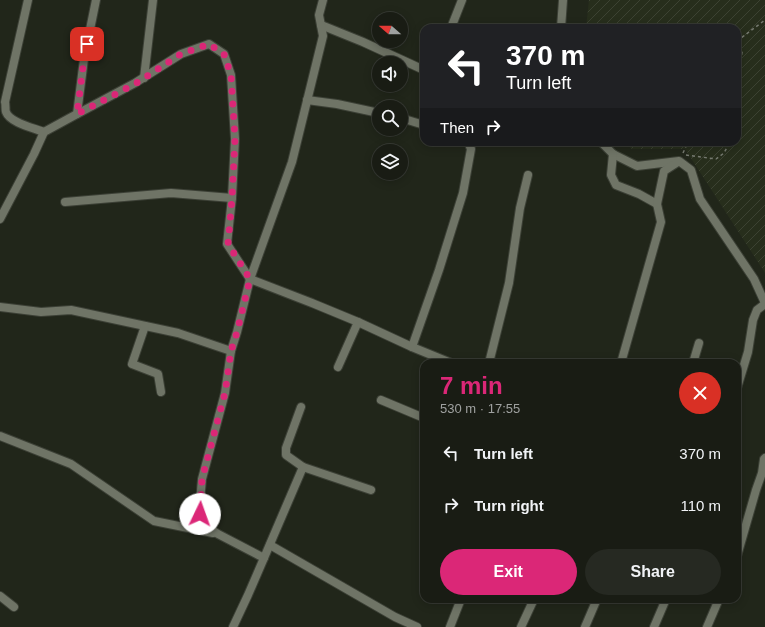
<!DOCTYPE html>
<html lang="en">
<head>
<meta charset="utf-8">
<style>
  :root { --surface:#191c14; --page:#262922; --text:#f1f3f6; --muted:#9fa1a0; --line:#373a34; --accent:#db2777 }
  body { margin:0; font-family:Arial,sans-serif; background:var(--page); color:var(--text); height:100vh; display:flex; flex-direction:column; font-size:15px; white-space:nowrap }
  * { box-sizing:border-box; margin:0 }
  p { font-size:13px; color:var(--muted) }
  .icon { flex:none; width:22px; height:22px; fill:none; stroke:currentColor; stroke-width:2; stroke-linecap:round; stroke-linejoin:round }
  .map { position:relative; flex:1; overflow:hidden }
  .side { position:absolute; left:420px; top:359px; width:321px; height:244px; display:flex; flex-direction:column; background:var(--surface); border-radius:12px; box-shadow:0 2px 10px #0003,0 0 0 1px var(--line) }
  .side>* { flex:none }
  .guide { position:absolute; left:420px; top:24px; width:321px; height:122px; border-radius:12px; box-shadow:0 2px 10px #0003,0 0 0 1px var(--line); background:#202124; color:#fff; overflow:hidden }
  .needle { width:26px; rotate:290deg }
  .fabs { position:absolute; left:372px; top:12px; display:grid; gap:8px }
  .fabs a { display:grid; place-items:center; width:36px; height:36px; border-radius:50%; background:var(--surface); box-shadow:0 2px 10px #0003,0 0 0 1px var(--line); font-size:20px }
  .pin { position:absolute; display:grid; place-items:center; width:34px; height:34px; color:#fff; margin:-17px; border-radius:8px; box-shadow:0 2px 6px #0006 }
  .me { position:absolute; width:44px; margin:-22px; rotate:3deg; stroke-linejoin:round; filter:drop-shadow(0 0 3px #0008) }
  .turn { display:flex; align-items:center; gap:14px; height:84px; padding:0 20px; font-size:18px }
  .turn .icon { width:52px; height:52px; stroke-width:2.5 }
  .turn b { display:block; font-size:28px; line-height:34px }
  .then { display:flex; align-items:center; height:38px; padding:0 20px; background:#0003; gap:8px; font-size:15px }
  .round { display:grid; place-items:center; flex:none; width:42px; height:42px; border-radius:21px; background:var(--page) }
  .overview { display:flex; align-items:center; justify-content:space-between; height:68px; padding:0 20px }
  h1 { font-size:24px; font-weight:700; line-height:30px; color:var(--accent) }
  .primary-button { display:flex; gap:8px; margin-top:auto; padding:8px 20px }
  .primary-button a { flex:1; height:46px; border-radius:24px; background:var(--accent); color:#fff; font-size:16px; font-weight:700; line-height:46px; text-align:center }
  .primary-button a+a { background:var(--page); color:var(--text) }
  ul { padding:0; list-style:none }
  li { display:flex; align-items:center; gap:12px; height:52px; padding:0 20px }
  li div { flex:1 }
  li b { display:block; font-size:15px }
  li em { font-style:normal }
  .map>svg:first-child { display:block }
  .industrial { fill:url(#industrial-furrows) }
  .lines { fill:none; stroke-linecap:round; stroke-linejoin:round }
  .minor-casing { stroke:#3c4036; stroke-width:10 }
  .path { stroke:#767a70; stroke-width:1.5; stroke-dasharray:3 3; stroke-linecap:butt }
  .minor { stroke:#6f7466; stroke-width:8 }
  .route { stroke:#db2777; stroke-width:7; stroke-dasharray:0 12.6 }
</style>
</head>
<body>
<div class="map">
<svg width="765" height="627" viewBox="0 0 765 627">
  <defs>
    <pattern id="industrial-furrows" width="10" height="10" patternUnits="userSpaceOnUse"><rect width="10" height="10" fill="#272e1c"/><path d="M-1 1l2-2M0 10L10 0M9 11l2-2" fill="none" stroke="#3c4232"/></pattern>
  </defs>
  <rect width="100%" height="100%" fill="#21261a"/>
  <path class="industrial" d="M 589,0 L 765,0 L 765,273 L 685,149 L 632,149 L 624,142 L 737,142 L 737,28 L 586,28 Z"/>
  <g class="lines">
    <g class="minor-casing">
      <g id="minor">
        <path d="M 28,0 L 5,102 C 6,105 5,110 6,112 C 10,123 34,128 44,132"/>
        <path d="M 321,25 L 363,42 L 424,70"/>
        <path d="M 451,28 L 462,0"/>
        <path d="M 561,28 L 563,0"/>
        <path d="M 144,78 L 153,0"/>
        <path d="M 307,100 L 337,104 L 379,113"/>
        <path d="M 77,114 L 135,83 L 181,54 L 209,44 L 224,54 L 231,75 L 235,139 L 232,198 L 227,244 L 250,279 L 312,303 L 358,322 L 412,347 L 451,363"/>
        <path d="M 401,118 L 424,125"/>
        <path d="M 601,142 L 613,154 L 637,166 L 679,161 L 691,170 L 700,199 L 754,279 L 765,303"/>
        <path d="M 613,154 L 611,175 L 616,185 L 639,194 L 657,204"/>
        <path d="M 65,202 L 171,193 L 232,198"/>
        <path d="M 0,219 L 34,154 L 44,132 L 77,114 L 84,59 L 96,0"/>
        <path d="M 0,307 L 41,312 L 71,310 L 178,333 L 231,351"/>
        <path d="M 145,326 L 132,364 L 158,374 L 161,392"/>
        <path d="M 412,347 L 439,270 L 463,193 L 471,149 L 468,142"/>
        <path d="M 489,363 L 509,283 L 520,208 L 528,175"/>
        <path d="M 621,363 L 661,222 L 657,204 L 664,171 L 678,162"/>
        <path d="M 693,363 L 699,343"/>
        <path d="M 338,367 L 358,322"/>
        <path d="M 737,388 L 748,352 L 753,320 L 757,310 L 765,304"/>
        <path d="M 381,400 L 424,418"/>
        <path d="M 0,436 L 71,464 L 154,521 L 213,533"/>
        <path d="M 303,467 L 371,490"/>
        <path d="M 270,545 L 395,617 L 417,627"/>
        <path d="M 737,556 L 756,490 L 762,473 L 764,459 L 765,458"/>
        <path d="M 264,558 L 303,467 L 286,455 L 286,448 L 301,407"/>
        <path d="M 0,596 L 14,607"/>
        <path d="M 233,627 L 248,595 L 264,558 L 218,534 L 205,525 L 199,514 L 202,479 L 225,393 L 231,351 L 237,332 L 250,279 L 292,162 L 323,36 L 319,15 L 323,0"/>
        <path d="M 450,627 L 461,599"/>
        <path d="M 521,627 L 534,599"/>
        <path d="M 585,627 L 597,599"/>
        <path d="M 654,627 L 666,599"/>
        <path d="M 707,627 L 719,599"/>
      </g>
    </g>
    <g class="path">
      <path d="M 737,41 L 742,52 L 737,85"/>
      <path d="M 737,41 L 765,20"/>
      <path d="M 683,153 L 688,142"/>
      <path d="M 686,155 L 716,159 L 724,153 L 730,142"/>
    </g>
    <use href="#minor" class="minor"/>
  </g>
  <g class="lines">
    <path class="route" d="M 87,44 L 84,59 L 77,114 L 135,84 L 181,54 L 209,44 L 224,54 L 231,75 L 235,139 L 232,198 L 228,244 L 250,279 L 237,332 L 231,351 L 225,393 L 202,479 L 200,514"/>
  </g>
</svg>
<div class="fabs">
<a><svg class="needle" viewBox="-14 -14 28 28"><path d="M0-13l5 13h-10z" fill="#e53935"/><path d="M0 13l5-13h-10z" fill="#9fa1a0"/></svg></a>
<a><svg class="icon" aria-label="sound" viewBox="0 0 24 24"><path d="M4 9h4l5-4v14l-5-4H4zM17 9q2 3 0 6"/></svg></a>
<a><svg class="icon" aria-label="search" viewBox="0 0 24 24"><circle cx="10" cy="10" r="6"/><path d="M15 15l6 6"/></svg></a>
<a><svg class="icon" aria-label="layers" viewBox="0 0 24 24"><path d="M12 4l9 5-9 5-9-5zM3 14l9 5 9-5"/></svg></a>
</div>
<div class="pin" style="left:87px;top:44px;background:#d93025"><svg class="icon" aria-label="arrive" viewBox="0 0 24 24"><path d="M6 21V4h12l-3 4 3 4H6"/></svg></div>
<svg class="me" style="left:200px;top:514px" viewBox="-20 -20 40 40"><circle r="19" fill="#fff"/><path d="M0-13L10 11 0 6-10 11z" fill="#db2777"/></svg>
<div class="guide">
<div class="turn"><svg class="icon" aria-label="left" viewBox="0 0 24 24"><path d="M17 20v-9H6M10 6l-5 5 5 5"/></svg><div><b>370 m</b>Turn left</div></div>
<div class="then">Then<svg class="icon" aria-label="right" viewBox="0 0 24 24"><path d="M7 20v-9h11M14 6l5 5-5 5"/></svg></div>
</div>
<section class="side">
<div class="overview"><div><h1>7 min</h1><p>530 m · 17:55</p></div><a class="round" style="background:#d93025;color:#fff"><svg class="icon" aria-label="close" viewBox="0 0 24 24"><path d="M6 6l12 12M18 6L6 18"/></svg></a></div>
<ul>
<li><svg class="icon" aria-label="left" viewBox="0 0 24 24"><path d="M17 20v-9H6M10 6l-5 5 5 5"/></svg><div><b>Turn left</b></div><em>370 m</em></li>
<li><svg class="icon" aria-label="right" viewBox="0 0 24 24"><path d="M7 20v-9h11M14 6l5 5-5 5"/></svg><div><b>Turn right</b></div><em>110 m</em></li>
</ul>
<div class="primary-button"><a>Exit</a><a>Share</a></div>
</section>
</div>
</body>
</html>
